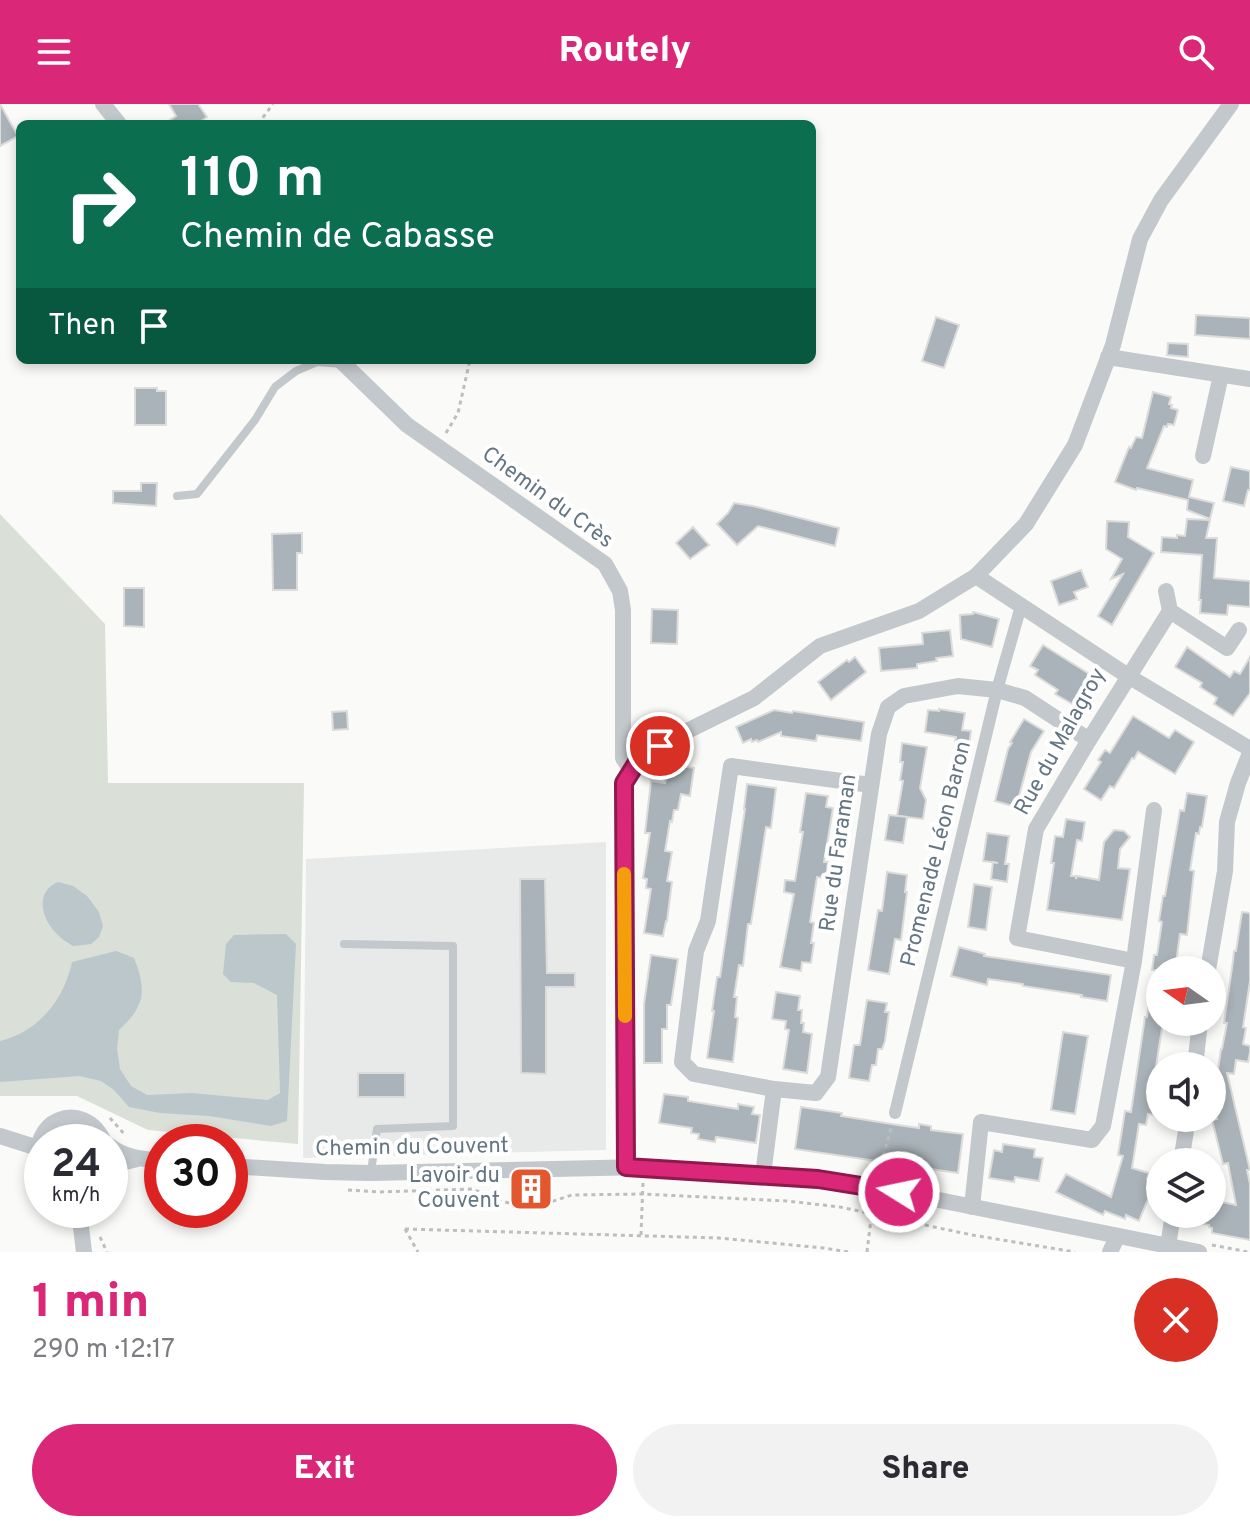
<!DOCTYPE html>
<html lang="en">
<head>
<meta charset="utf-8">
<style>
  :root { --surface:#fff; --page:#f2f2f3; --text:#2b2b33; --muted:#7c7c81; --accent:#db2777 }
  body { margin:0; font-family:Overpass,sans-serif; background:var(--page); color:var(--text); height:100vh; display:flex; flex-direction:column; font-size:30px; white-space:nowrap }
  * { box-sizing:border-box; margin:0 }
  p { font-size:26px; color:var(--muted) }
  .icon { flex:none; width:44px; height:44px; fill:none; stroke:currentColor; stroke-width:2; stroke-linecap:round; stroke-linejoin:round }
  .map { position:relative; height:1148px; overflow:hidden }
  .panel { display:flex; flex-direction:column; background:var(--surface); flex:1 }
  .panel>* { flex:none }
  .guide { position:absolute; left:16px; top:16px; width:800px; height:244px; border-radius:12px; box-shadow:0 4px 12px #0003; background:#0b6e4f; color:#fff; overflow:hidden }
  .needle { width:52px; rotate:284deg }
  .tools { position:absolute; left:1146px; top:852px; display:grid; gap:16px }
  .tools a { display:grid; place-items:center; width:80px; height:80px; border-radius:50%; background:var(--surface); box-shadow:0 4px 12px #0003; font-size:40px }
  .speed { position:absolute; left:24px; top:1020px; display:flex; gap:16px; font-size:40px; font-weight:700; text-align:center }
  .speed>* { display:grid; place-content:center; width:104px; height:104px; border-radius:50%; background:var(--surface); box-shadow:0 4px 12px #0003; line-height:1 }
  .speed small { font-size:20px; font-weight:400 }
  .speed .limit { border:12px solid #d22; background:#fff; color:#111 }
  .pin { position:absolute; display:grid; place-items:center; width:68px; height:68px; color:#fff; margin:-34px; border:4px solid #fff; border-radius:50%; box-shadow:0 2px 8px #0007 }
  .me { position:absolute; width:88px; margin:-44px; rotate:280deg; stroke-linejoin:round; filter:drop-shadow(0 0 6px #0008) }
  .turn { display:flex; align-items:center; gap:28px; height:168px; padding:0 32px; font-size:36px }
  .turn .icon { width:104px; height:104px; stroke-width:2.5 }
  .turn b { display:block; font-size:56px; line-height:68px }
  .then { display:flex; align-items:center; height:76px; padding:0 32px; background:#0003; gap:16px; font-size:30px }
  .round { display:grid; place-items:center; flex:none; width:84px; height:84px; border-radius:42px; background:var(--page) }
  .summary { display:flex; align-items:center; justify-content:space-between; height:136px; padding:0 32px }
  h1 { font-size:48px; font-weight:800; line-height:60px; color:var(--accent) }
  .action { display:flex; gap:16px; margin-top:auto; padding:16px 32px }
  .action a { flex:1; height:92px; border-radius:48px; background:var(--accent); color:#fff; font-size:32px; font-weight:800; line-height:92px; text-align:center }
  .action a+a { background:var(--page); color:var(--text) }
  header { display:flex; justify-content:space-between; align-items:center; height:104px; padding:0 32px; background:var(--accent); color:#fff; font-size:36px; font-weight:800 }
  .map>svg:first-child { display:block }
  .built { fill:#e8e9e9 }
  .green { fill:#dadfd7 }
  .water { fill:#bbc7cb }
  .building { fill:#aab3b9; stroke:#dcdcda; stroke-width:2 }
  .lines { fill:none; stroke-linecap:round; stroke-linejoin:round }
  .path { stroke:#bbbfc2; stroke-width:3; stroke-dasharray:4 4; stroke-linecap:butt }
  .service { stroke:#c3c8cc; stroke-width:8 }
  .pedestrian { stroke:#c3c8cc; stroke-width:12 }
  .minor { stroke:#c3c8cc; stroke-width:16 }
  .route-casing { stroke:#8e194d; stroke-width:20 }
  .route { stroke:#db2777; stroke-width:14 }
  .slow { stroke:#f59e0b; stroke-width:14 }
  .labels { text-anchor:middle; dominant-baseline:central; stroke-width:8; stroke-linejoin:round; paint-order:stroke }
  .street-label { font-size:22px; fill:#657683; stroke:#fff }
  .poi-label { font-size:22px; fill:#657683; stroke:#fff; text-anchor:end }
</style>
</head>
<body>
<header><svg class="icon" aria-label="menu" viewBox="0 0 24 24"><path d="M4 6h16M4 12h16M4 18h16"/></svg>Routely<svg class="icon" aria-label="search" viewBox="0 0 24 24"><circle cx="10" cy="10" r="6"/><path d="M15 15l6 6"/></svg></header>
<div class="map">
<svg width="1250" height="1148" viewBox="0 0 1250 1148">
  <rect width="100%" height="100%" fill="#fafaf8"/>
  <path class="built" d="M 606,738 L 606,1046 L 303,1054 L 306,755 Z"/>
  <path class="green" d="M 0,410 L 105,520 L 108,679 L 304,679 L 298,1040 L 148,1026 L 77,992 L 0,992 Z"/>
  <g class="water">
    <path d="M 58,778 L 73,782 L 87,792 L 99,808 L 103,822 L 99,833 L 91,840 L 73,842 C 67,838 60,834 56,829 C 41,814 35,787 58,778 Z"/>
    <path d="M 286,830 L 296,840 L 287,1017 L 271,1022 L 209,1012 L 160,1009 L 129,1003 L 114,986 L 101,977 L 79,972 L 0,978 L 0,937 C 38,928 64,896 72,858 L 116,847 L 134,854 C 147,887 145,902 119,926 L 117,945 L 120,965 L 131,982 L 147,991 L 192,989 L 268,996 L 280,989 L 277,891 L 254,879 L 231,878 L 223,870 L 226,840 L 234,831 Z"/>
  </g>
  <g class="building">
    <path d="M 0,0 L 18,32 L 0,42 Z"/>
    <path d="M 169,0 L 198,0 L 207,13 L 197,20 L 164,20 L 176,12 Z"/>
    <path d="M 1196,211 L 1250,214 L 1250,235 L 1195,231 Z"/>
    <path d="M 936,213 L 959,221 L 944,264 L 922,257 Z"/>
    <path d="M 1168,239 L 1188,240 L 1188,253 L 1167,251 Z"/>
    <path d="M 135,284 L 157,284 L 157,287 L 166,287 L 166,321 L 135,321 Z"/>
    <path d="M 1153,288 L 1171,293 L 1169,300 L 1172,301 L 1171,304 L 1178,306 L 1174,321 L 1168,320 L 1167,323 L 1164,322 L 1147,364 L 1193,376 L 1189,393 L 1214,399 L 1210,415 L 1187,406 L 1188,396 L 1137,384 L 1136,386 L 1115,378 L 1129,343 L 1131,344 L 1136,333 L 1142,334 Z"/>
    <path d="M 1231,363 L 1250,367 L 1250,386 L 1248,386 L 1244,402 L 1223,397 Z"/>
    <path d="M 141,379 L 157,379 L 156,402 L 113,399 L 113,387 L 141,387 Z"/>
    <path d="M 734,399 L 753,402 L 839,424 L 835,442 L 758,422 L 737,441 L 717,420 L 728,409 Z"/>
    <path d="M 1187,415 L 1210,416 L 1206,434 L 1217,434 L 1214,474 L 1250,477 L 1250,503 L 1228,501 L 1227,511 L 1200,509 L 1201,496 L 1199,496 L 1202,451 L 1161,448 L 1162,433 L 1177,434 L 1177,431 L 1185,432 Z"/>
    <path d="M 1107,417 L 1129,418 L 1128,433 L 1154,449 L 1112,521 L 1098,512 L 1123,470 L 1111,475 L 1122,455 L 1106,445 Z"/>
    <path d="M 693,423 L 709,441 L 690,455 L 676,439 Z"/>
    <path d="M 302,429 L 302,449 L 297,449 L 297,486 L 273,486 L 272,430 Z"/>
    <path d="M 1081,466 L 1088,483 L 1074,488 L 1077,495 L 1059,501 L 1051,477 Z"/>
    <path d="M 124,484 L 144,484 L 144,523 L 124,522 Z"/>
    <path d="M 652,505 L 678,506 L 677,540 L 651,539 Z"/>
    <path d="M 973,508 L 999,515 L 992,543 L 961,535 L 960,511 L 973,510 Z"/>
    <path d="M 950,526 L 953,552 L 936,554 L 937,557 L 917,560 L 917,564 L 881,567 L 879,544 L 923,540 L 922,529 Z"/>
    <path d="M 1043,541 L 1099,576 L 1081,605 L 1055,590 L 1058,586 L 1035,571 L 1038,566 L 1030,562 Z"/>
    <path d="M 1187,543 L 1230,573 L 1234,567 L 1240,570 L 1250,553 L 1250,589 L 1233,612 L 1214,600 L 1217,594 L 1200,583 L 1202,579 L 1175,563 Z"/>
    <path d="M 855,553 L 866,568 L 831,596 L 818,578 L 847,556 L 849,558 Z"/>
    <path d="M 939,605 L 965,609 L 962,626 L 971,627 L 969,642 L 955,640 L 956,633 L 925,628 L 928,606 L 939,607 Z"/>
    <path d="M 774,606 L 792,609 L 793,607 L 864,618 L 861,637 L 817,631 L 816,637 L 781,632 L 781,628 L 758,638 L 757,636 L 752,638 L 751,635 L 743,639 L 736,623 Z"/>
    <path d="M 347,607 L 348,625 L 333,626 L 332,608 Z"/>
    <path d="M 1133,612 L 1169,634 L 1175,626 L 1194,638 L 1175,670 L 1138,648 L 1134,655 L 1132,654 L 1114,684 L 1110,682 L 1101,696 L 1084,685 L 1101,658 L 1098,656 L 1105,646 L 1110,649 Z"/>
    <path d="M 1024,615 L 1044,627 L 1031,648 L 1016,703 L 995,697 L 1008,645 L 1012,639 L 1010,638 Z"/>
    <path d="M 902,639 L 927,643 L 920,684 L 926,696 L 923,715 L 897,712 L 903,677 L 900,676 L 903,658 L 900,658 Z"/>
    <path d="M 668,660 L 694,664 L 690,692 L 681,690 L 678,706 L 674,706 L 672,718 L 670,717 L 665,747 L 672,748 L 667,777 L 672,778 L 667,817 L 666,817 L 663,832 L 644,829 L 651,785 L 646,784 L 647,775 L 643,774 L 650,729 L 645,729 L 651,677 L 665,679 Z"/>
    <path d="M 747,680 L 776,684 L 771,724 L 766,723 L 751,820 L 748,820 L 743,862 L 739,861 L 734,893 L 737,893 L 735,913 L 738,914 L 733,958 L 707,954 L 714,907 L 712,907 L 717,873 L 720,873 L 745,705 L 744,705 Z"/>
    <path d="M 806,689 L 828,692 L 826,703 L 833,704 L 824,758 L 828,758 L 826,774 L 817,773 L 810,818 L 814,819 L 811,839 L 814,839 L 811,859 L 802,858 L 801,867 L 780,863 L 794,790 L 784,788 L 785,776 L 795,777 L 803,728 L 800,728 Z"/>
    <path d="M 1187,689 L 1207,692 L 1202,723 L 1200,723 L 1199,730 L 1196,729 L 1190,766 L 1194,767 L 1187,831 L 1180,830 L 1175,866 L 1152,866 L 1154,851 L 1157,851 L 1162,818 L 1159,817 L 1163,792 L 1165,792 L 1180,706 L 1184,707 Z"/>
    <path d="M 889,711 L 907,713 L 903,739 L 885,736 Z"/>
    <path d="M 1066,715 L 1085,718 L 1082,737 L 1077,736 L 1071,772 L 1076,772 L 1076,775 L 1077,772 L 1099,776 L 1104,738 L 1114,726 L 1124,727 L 1130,733 L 1120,745 L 1118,764 L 1130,765 L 1122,816 L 1047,806 L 1054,759 L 1051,759 L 1055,732 L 1063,733 Z"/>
    <path d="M 987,729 L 1009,732 L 1005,760 L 1009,760 L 1007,778 L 991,775 L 993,758 L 998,759 L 983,757 Z"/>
    <path d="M 887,768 L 907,771 L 905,788 L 907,788 L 901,836 L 895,835 L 889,870 L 868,866 L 878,806 L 882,807 Z"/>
    <path d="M 520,775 L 545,775 L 547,869 L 575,869 L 575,883 L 546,883 L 546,970 L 521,969 Z"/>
    <path d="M 974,780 L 992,783 L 986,826 L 968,823 Z"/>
    <path d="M 1242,808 L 1250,809 L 1250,877 L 1243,923 L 1246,924 L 1243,940 L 1250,942 L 1250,948 L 1248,958 L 1236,956 L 1234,970 L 1227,969 L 1250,1066 L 1247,1066 L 1250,1080 L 1250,1136 L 1212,1129 L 1212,1124 L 1209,1123 L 1209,1121 L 1184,1116 L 1185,1110 L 1212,1110 L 1212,1096 L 1236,1101 L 1228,1059 L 1223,1060 L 1212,1016 L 1217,1015 L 1212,987 L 1215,986 L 1213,980 L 1216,979 L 1221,945 L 1222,945 L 1227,919 L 1224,919 L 1233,857 L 1234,847 L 1236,847 Z"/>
    <path d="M 959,843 L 985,850 L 984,852 L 1111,871 L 1107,897 L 1081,893 L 1082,891 L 1023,882 L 1023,880 L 988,875 L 987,881 L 951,872 Z"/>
    <path d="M 651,851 L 678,855 L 671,901 L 667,901 L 667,925 L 662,925 L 662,959 L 644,959 L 644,900 Z"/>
    <path d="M 1152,880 L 1160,881 L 1160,918 L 1163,918 L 1156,962 L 1160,963 L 1160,1000 L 1156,999 L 1155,1011 L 1148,1010 L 1146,1021 L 1139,1020 L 1132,1064 L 1149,1069 L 1147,1075 L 1155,1078 L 1139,1117 L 1126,1111 L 1125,1115 L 1105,1107 L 1103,1111 L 1056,1088 L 1066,1070 L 1111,1093 L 1123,1052 L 1118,1051 L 1125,1007 L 1131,1008 L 1145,913 L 1147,913 Z"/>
    <path d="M 776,888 L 800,892 L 798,906 L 802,906 L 801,919 L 804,919 L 803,928 L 812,930 L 807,969 L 783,965 L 789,926 L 785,925 L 786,917 L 772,915 Z"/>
    <path d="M 867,896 L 887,899 L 885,908 L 889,908 L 885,937 L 882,945 L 878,945 L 876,961 L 872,961 L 869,977 L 849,974 L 854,941 L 860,941 Z"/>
    <path d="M 1063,928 L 1088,932 L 1075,1010 L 1051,1006 Z"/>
    <rect x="358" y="969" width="47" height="24"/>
    <path d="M 664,990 L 688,993 L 688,997 L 738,1005 L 738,1000 L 754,1003 L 752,1010 L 760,1011 L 756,1039 L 716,1033 L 715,1038 L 698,1035 L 699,1030 L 691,1029 L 692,1024 L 659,1019 Z"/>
    <path d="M 801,1003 L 842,1009 L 841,1012 L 898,1021 L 919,1024 L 919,1020 L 931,1022 L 931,1026 L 963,1030 L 958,1069 L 795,1045 Z"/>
    <path d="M 1003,1040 L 1035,1045 L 1034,1053 L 1043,1054 L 1039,1077 L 1015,1073 L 1014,1078 L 989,1074 L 994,1046 L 1002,1048 Z"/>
    <rect x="518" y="1078" width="25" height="14"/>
  </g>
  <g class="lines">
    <g class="path">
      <path d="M 258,20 L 273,0"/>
      <path d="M 446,329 L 458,309 L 470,256"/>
      <path d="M 110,1014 L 126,1032"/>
      <path d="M 879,1067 L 892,1021"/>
      <path d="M 348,1086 L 378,1088 L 473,1085 L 494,1095 L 513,1100 L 541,1101 L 572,1091 L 642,1090 L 787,1097 L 840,1103 L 972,1131 L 1075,1148"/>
      <path d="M 405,1125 L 719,1134 L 824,1144 L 848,1148"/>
      <path d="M 405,1125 L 418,1148"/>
      <path d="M 641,1131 L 643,1078"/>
      <path d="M 100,1133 L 107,1148"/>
      <path d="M 1212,1141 L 1248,1148"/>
      <path d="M 867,1148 L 873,1098"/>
    </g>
    <g class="service">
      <path d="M 177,392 L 197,390 L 255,316 L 275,283 L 296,267 L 317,258 L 343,260"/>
      <path d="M 344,840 L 453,842 L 453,1022 L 377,1025 L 371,1068"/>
    </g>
    <path class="pedestrian" d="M 895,1009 L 997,586 L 1021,502"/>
    <g class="minor">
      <path d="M 103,0 L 119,20"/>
      <path d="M 1108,253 L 1250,275"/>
      <path d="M 340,256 L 407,321 L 605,460 L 620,487 L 623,506 L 623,654 L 631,666"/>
      <path d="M 1203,352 L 1221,271"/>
      <path d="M 976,472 L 1128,572 L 1250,645"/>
      <path d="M 1166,487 L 1170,507 L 1227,544 L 1239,526"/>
      <path d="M 1134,857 L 1154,706"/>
      <path d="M 1208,866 L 1225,767 L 1227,718 L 1238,679 L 1250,649"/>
      <path d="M 1195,962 L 1200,918"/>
      <path d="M 774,985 L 694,970 L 682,958 L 696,847 L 708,817 L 731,662 L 871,681"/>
      <path d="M 0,1032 L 38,1044"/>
      <path d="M 110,1042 C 125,1054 143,1055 162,1057"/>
      <path d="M 1181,1058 L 1188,1014"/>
      <path d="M 110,1062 L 137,1055"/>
      <path d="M 230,1062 L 325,1068 L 371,1069 L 643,1063 L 818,1075 L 874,1083 L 1199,1148"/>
      <path d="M 626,1063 L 624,679 L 639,655 L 681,630 L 754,594 L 820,542 L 919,507 L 976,472 L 1026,420 L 1075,341 L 1113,241 L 1140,135 L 1161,96 L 1231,0"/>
      <path d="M 42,1064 C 24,1017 84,992 104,1038"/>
      <path d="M 763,1071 L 774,985 L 816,989 L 828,973 L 879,630 L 888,603 L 904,592 L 958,582 L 997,586 L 1025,594 L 1089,636"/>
      <path d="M 972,1103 L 981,1018 L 1092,1036 L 1103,1022 L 1134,857 L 1017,834 L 1036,725 L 1089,636 L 1170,507"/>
      <path d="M 79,1106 L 84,1148"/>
      <path d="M 1168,1142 L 1173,1110"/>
      <path d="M 1110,1148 L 1117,1133"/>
    </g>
  </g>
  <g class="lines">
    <g class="route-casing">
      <path id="route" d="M 660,642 L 639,655 L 624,679 L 626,1063 L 818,1075 L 899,1088"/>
    </g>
    <use href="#route" class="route"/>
    <path class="slow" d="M 624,770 L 625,912"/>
  </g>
  <defs>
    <g id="building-square" transform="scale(2.3)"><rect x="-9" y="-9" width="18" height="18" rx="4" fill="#e4572e" stroke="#fff"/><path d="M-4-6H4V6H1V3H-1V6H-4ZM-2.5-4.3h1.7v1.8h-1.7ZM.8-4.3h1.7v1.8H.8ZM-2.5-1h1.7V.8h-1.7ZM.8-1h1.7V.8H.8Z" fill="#fff"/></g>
  </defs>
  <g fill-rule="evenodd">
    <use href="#building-square" x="531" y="1085"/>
  </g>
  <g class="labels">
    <g class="street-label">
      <text transform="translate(547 394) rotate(36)">Chemin du Crès</text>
      <text transform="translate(1061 638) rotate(-61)">Rue du Malagroy</text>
      <text transform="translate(839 749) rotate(-82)">Rue du Faraman</text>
      <text transform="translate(937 750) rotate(-76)">Promenade Léon Baron</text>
      <text transform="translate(412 1044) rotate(-1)">Chemin du Couvent</text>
    </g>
    <g class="poi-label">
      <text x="500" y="1072">Lavoir du<tspan x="500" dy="25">Couvent</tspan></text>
    </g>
  </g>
</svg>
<div class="tools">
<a><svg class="needle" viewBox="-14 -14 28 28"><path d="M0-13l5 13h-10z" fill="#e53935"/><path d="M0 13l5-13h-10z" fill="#7c7c81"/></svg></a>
<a><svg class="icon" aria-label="sound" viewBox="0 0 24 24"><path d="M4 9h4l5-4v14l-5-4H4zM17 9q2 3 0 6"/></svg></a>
<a><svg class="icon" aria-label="layers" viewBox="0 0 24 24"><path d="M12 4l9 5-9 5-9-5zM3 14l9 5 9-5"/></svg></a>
</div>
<div class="speed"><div>24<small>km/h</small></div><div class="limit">30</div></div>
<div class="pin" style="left:660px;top:642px;background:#d93025"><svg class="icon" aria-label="arrive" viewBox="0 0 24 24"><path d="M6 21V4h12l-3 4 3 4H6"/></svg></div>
<svg class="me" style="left:899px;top:1088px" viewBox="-20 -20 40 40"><circle r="17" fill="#db2777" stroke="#fff" stroke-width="3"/><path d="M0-11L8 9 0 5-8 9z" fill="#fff"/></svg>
<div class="guide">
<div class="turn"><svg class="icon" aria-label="right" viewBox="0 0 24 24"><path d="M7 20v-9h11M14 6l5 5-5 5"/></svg><div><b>110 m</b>Chemin de Cabasse</div></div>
<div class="then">Then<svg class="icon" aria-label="arrive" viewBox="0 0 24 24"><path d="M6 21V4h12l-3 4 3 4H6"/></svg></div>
</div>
</div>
<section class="panel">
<div class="summary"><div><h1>1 min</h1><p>290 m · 12:17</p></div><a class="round" style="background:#d93025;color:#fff"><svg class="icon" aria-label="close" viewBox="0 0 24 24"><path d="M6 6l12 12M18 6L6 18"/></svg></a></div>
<div class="action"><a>Exit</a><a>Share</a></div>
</section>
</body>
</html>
